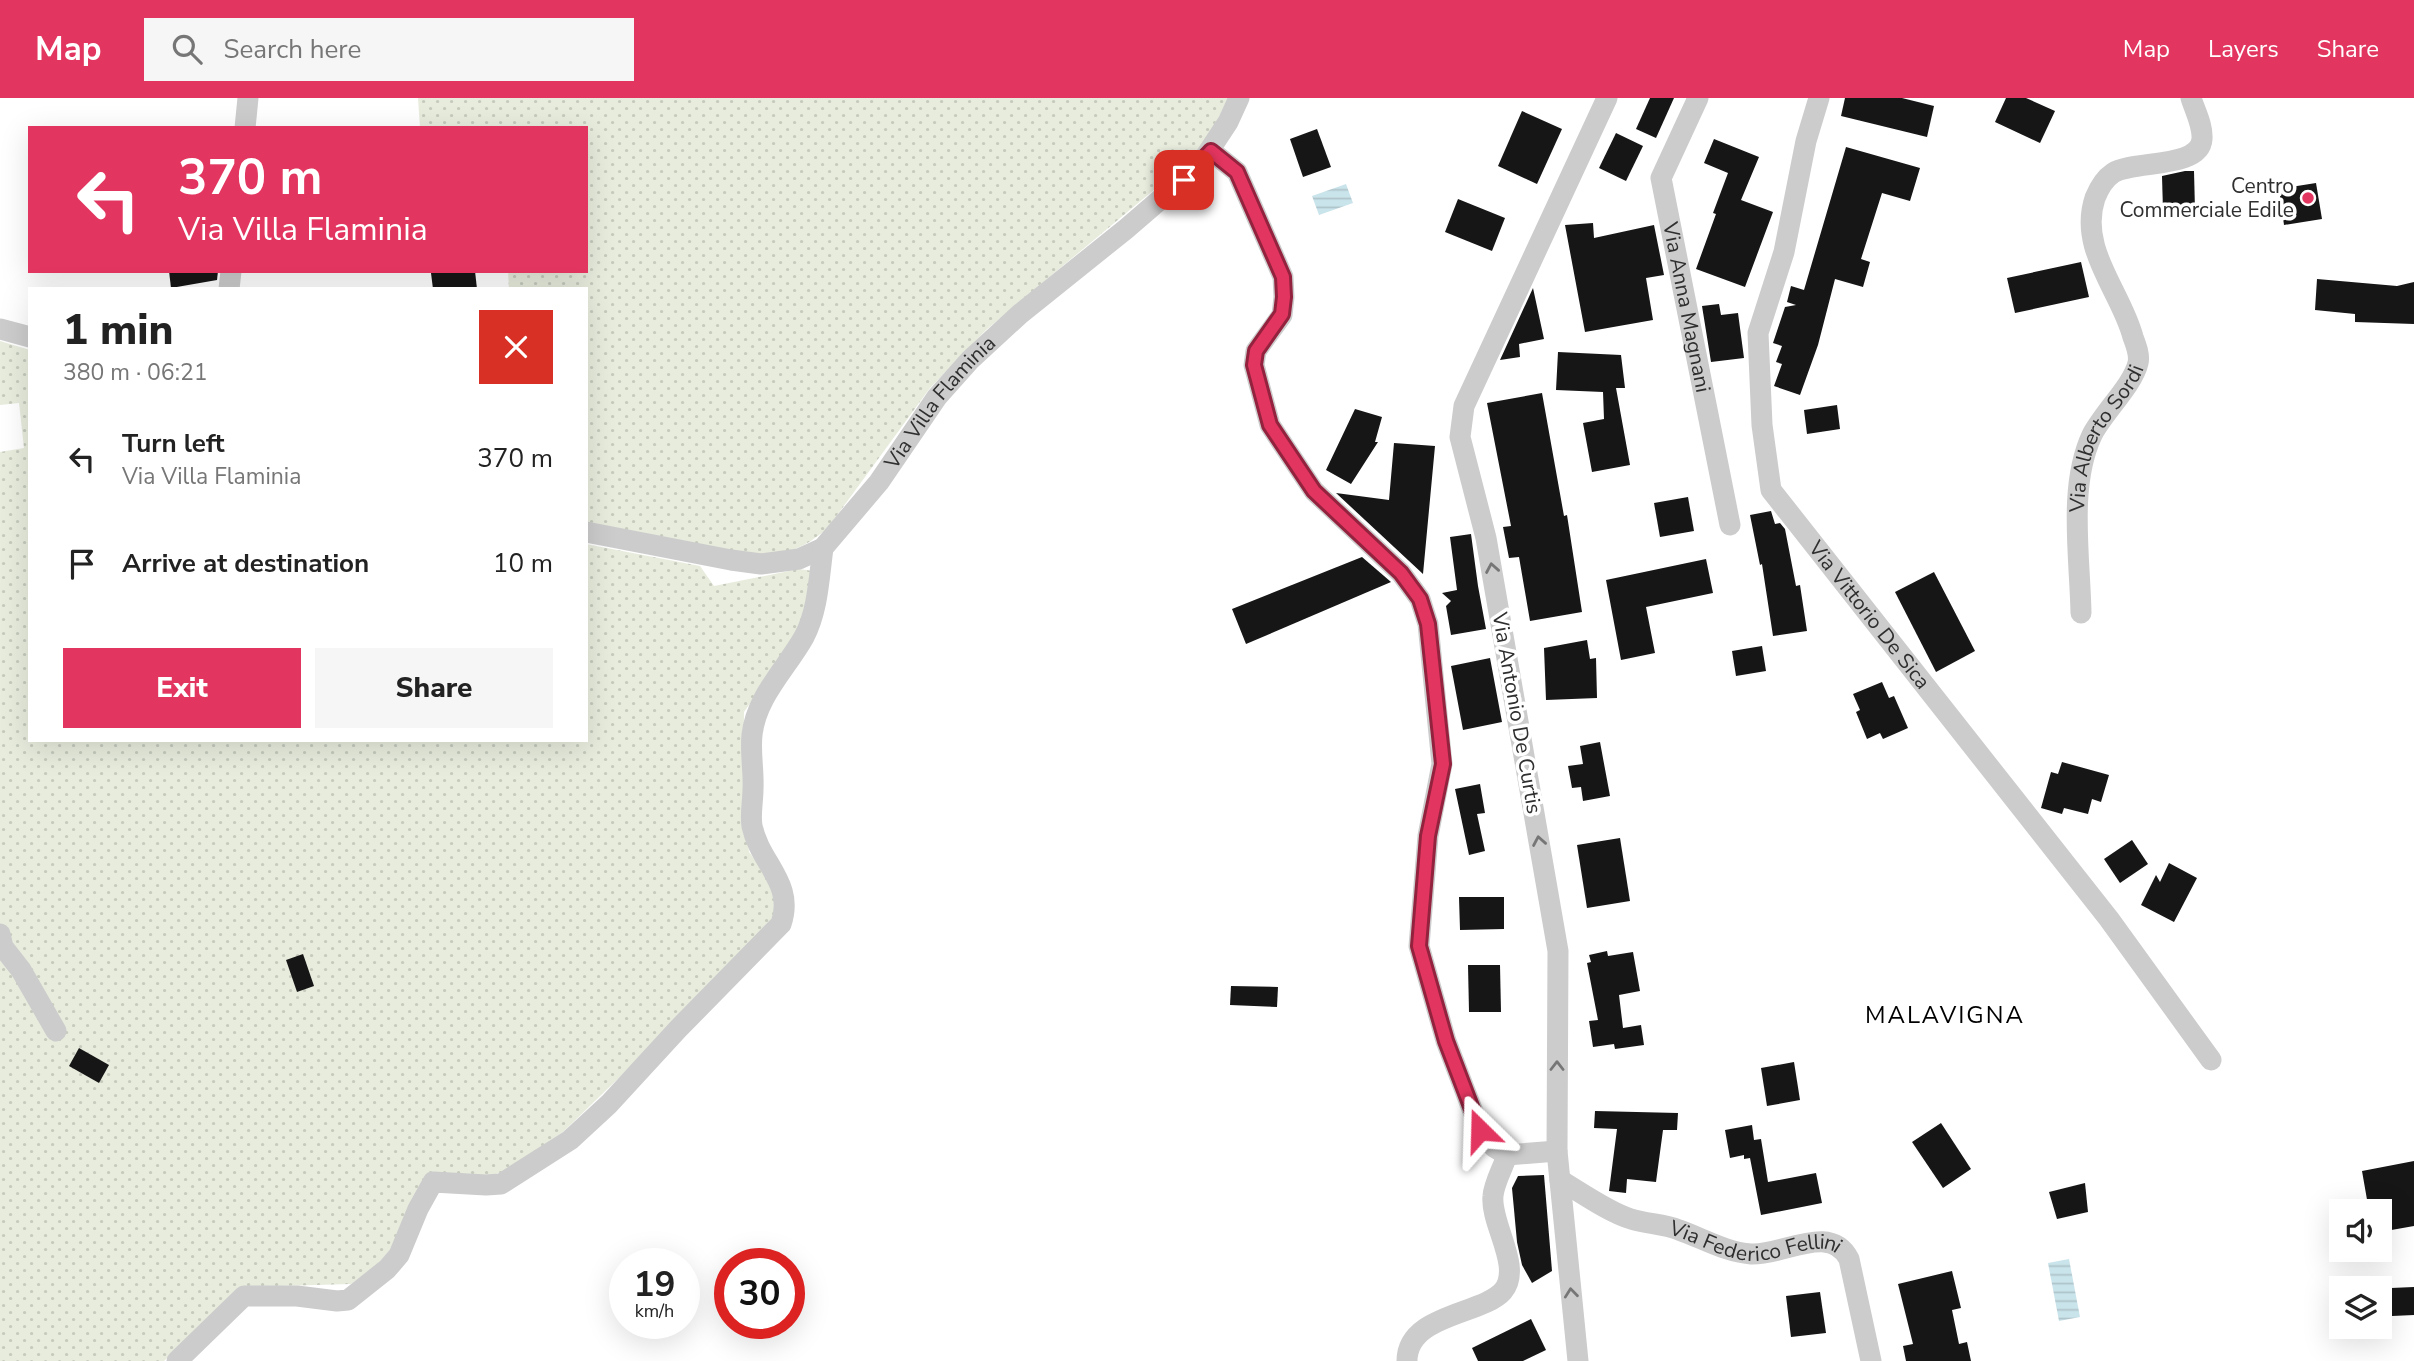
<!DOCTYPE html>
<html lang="en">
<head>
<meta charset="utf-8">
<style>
  :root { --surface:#fff; --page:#f6f6f6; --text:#222; --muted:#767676; --accent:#e2355f }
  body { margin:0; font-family:"Nunito Sans",sans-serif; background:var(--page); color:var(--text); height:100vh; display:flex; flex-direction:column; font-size:26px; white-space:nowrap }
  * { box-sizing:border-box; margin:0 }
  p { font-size:23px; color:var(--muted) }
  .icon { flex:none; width:38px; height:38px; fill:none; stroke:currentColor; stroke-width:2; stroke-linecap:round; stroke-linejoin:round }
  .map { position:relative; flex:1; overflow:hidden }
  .sheet { position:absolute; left:28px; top:189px; width:560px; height:455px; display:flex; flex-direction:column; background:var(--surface); border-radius:0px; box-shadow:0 7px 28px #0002 }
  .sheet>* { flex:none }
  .guide { position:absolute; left:28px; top:28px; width:560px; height:147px; border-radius:0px; box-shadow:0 7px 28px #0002; background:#e2355f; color:#fff; overflow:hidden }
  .tools { position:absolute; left:2329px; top:1101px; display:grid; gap:14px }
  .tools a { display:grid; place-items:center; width:63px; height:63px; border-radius:0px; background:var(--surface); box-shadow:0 7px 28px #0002; font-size:35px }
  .speed { position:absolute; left:609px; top:1150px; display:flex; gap:14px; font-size:35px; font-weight:700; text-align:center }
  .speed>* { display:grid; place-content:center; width:91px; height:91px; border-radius:50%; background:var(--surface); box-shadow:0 7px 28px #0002; line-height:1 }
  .speed small { font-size:18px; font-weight:400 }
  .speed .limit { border:10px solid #d22; background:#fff; color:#111 }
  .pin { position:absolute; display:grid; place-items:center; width:60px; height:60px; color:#fff; margin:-30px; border-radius:14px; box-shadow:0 4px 10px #0006 }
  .me { position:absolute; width:77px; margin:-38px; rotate:338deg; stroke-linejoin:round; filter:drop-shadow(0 0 5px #0008) }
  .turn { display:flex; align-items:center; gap:24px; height:147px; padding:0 35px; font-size:32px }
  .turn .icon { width:91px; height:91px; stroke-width:2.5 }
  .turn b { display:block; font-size:49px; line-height:60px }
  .round { display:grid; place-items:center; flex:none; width:74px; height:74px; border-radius:0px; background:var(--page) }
  .headline { display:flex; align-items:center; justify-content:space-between; height:119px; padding:0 35px }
  h1 { font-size:42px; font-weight:800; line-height:52px }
  .primary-button { display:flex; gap:14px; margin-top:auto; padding:14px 35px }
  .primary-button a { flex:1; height:80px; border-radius:0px; background:var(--accent); color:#fff; font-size:28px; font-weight:800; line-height:80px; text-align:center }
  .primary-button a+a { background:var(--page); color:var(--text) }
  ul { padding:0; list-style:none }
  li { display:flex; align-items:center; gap:21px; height:105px; padding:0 35px }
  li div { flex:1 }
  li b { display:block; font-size:26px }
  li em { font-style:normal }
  header { display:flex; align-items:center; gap:42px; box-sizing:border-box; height:98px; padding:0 35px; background:var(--accent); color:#fff }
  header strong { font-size:33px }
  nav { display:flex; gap:38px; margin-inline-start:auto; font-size:24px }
  .search { width:490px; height:63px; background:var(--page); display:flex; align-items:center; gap:18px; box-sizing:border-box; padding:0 24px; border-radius:0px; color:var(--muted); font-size:26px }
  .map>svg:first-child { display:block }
  .green { fill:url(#green-dots) }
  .water { fill:url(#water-rules) }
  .building { fill:#161616 }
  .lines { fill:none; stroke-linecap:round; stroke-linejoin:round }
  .minor { stroke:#ccc; stroke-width:21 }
  .oneway { stroke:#767676 }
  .route-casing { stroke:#93223e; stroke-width:18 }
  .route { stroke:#e2355f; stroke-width:12 }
  .poi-dot { fill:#e2355f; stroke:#fff; stroke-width:2.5 }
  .labels { text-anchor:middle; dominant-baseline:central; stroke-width:7; stroke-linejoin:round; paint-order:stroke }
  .poi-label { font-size:21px; fill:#2f2f2f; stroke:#fff; text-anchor:end }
  .street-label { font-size:21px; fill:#2f2f2f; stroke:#fff }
  .quarter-label { font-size:24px; letter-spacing:2px; fill:#000; stroke:#fff }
</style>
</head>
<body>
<header>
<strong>Map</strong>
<div class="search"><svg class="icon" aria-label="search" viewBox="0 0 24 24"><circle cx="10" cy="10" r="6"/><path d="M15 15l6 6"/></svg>Search here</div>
<nav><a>Map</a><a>Layers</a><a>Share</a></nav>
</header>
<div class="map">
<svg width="2414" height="1263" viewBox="0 0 2414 1263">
  <defs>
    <pattern id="green-dots" width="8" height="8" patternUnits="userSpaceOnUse" patternTransform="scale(1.75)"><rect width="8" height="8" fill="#e7ecdd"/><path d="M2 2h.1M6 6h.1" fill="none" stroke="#c6cbbe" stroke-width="1.8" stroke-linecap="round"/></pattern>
    <pattern id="water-rules" width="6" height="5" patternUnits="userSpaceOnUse" patternTransform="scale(1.75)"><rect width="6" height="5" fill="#cae4eb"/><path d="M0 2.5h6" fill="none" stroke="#aec4ca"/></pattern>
  </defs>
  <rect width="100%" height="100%" fill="#fff"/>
  <g class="green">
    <path d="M 418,0 L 1228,0 L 1218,21 L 1200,49 L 1167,81 L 986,232 L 930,290 L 827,431 C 803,450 790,456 759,458 L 586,429 L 586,191 L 509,191 L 508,173 L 586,173 L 586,30 L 420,30 Z"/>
    <path d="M 0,243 L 30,252 L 30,642 L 586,642 L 586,446 L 700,468 L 714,488 L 799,471 L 813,473 L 798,537 L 744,614 L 743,687 L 749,754 L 770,781 L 778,794 L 774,823 L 660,940 L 563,1034 L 505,1073 L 487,1079 L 429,1075 L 394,1147 L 376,1168 L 351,1186 L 242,1189 L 164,1263 L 0,1263 L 0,354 L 24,350 L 19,305 L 0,307 Z"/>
  </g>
  <g class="water">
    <path d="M 1346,86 L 1353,105 L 1319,117 L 1312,98 Z"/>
    <path d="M 2069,1161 L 2080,1219 L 2059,1223 L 2048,1165 Z"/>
  </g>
  <g class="building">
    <path d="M 1650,0 L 1674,0 L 1656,40 L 1636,31 Z"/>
    <path d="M 1845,0 L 1902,0 L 1934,8 L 1927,39 L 1841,18 Z"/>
    <path d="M 2006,0 L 2026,0 L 2055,13 L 2040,45 L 1995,24 Z"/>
    <path d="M 1522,13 L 1562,31 L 1537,86 L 1498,68 Z"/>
    <path d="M 1317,31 L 1331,69 L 1303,79 L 1290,41 Z"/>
    <path d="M 1616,35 L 1643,48 L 1626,83 L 1599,70 Z"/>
    <path d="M 1714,41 L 1759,59 L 1741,102 L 1773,114 L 1745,189 L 1696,171 L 1716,116 L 1713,115 L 1728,75 L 1704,65 Z"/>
    <path d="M 1846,49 L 1920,70 L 1910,103 L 1882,95 L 1861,161 L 1870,164 L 1863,189 L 1835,181 L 1818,247 L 1800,297 L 1774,288 L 1782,266 L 1776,264 L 1782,248 L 1773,245 L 1785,209 L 1796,207 L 1787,204 L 1791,188 L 1804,192 Z"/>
    <path d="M 2185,73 L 2194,73 L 2195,112 L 2163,113 L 2162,78 Z"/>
    <path d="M 2316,85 L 2322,121 L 2284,127 L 2279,91 Z"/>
    <path d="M 1458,101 L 1505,120 L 1492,153 L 1445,134 Z"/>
    <path d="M 1593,125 L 1594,140 L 1654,127 L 1664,177 L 1646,180 L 1653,222 L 1585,234 L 1565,127 Z"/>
    <path d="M 2081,164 L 2089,199 L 2015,215 L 2007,180 Z"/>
    <path d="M 169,173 L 218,173 L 217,182 L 171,190 Z"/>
    <path d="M 440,173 L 475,173 L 477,191 L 433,191 L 431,175 Z"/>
    <path d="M 2317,181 L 2397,188 L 2414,184 L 2414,226 L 2355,224 L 2355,216 L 2315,212 Z"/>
    <path d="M 1533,190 L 1544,241 L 1519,246 L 1520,259 L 1500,262 Z"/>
    <path d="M 1719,206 L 1721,217 L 1738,215 L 1744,260 L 1711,264 L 1702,208 Z"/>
    <path d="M 1558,254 L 1621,257 L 1625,290 L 1616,290 L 1630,367 L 1592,374 L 1583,325 L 1604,321 L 1603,294 L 1556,292 Z"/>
    <path d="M 1542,295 L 1564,418 L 1567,417 L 1582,514 L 1530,523 L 1519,459 L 1509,460 L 1503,429 L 1511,428 L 1487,305 Z"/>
    <path d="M 1837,307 L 1840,331 L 1807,336 L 1804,312 Z"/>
    <path d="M 1355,311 L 1382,319 L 1375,344 L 1378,344 L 1351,386 L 1326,372 Z"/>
    <path d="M 1394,345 L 1435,348 L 1423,476 L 1336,395 L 1389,402 Z"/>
    <path d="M 1688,399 L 1694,433 L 1660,439 L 1654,405 Z"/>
    <path d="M 1771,413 L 1775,426 L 1780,425 L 1785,431 L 1796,488 L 1800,487 L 1807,533 L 1773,538 L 1762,466 L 1760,467 L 1750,417 Z"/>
    <path d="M 1471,436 L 1478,488 L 1486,531 L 1451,537 L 1446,508 L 1451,503 L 1442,495 L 1457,492 L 1450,439 Z"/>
    <path d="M 1362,459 L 1391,484 L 1246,546 L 1232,511 Z"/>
    <path d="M 1706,461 L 1713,495 L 1646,509 L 1655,555 L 1621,562 L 1606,482 Z"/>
    <path d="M 1934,474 L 1975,553 L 1936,574 L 1895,494 Z"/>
    <path d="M 1587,542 L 1590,561 L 1596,560 L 1597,600 L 1546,602 L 1544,550 Z"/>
    <path d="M 1762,548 L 1766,573 L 1736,578 L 1732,553 Z"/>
    <path d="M 1490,560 L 1502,624 L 1463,632 L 1451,568 Z"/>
    <path d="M 1882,584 L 1889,600 L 1894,598 L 1908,630 L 1883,641 L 1880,635 L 1867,641 L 1856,614 L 1860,612 L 1853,596 Z"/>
    <path d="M 1600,644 L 1610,698 L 1583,703 L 1581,689 L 1572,690 L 1568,668 L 1583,666 L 1580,648 Z"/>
    <path d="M 2062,664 L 2109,677 L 2101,704 L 2092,701 L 2088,716 L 2064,710 L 2062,716 L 2041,710 L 2051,674 L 2058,676 Z"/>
    <path d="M 1480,686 L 1485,715 L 1477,716 L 1485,753 L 1469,757 L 1455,691 Z"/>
    <path d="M 1620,740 L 1630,803 L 1587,810 L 1577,747 Z"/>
    <path d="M 2132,742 L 2148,766 L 2120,785 L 2104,761 Z"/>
    <path d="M 2169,765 L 2197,780 L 2174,824 L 2141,807 L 2156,777 L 2160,784 Z"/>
    <path d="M 1459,799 L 1504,799 L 1504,831 L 1460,832 Z"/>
    <path d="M 1607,853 L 1608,858 L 1633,854 L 1640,893 L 1619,897 L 1623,930 L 1641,927 L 1644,947 L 1615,951 L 1614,946 L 1593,949 L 1589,923 L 1598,922 L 1587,865 L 1591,864 L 1589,857 Z"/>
    <path d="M 303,856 L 314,888 L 297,894 L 286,862 Z"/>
    <path d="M 1468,867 L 1500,867 L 1501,914 L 1469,914 Z"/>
    <path d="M 1231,888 L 1278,889 L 1277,909 L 1230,907 Z"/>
    <path d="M 79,950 L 109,967 L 99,985 L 69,968 Z"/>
    <path d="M 1794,964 L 1800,1002 L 1767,1008 L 1761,970 Z"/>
    <path d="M 1595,1013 L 1678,1015 L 1677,1032 L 1663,1032 L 1656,1084 L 1627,1081 L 1626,1095 L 1609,1093 L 1617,1031 L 1594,1030 Z"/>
    <path d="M 1941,1025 L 1971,1071 L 1943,1090 L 1912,1044 Z"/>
    <path d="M 1752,1027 L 1754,1042 L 1761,1041 L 1768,1084 L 1816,1075 L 1822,1105 L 1761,1117 L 1750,1060 L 1744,1061 L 1744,1057 L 1730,1060 L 1725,1032 Z"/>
    <path d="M 2414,1063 L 2414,1128 L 2380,1134 L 2380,1113 L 2369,1113 L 2362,1073 Z"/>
    <path d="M 1544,1077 L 1552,1173 L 1532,1185 L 1522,1167 L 1517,1144 L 1512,1090 L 1518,1078 Z"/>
    <path d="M 2085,1085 L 2088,1114 L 2057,1121 L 2049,1094 Z"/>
    <path d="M 1952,1173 L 1961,1210 L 1952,1212 L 1959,1246 L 1967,1244 L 1971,1263 L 1906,1263 L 1903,1248 L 1913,1246 L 1898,1186 Z"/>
    <path d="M 2414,1189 L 2414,1217 L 2392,1218 L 2391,1190 Z"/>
    <path d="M 1820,1194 L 1826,1235 L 1791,1239 L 1786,1198 Z"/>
    <path d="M 1531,1221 L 1546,1252 L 1523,1263 L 1478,1263 L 1472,1250 Z"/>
  </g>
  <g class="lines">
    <g class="minor">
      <path id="s1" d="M 1698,0 L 1661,80 L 1730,427"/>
      <path id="s2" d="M 1819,0 L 1806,43 L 1784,154 L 1758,235 L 1762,327 L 1771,392 L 2109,821 L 2211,962"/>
      <path d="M 245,30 L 248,0"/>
      <path d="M 1211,53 L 1237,74 L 1283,179 L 1284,199 L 1282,217 L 1256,253 L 1254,267 L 1270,327 L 1314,393 L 1401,475 L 1420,501 L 1428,526 L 1442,666 L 1428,738 L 1419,848 L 1446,943 L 1480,1032 L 1494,1049 L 1507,1057 L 1557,1053"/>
      <path d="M 229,191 L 231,173"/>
      <path d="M 0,231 L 30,239"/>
      <path id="s3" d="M 586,434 L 731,462 L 761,466 L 799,461 L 823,450 L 879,384 L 937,299 L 970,262 L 1020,216 L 1126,131 L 1199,68 L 1228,24 L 1239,0"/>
      <path id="s4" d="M 2081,515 C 2080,459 2068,388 2092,337 C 2103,315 2133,287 2138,265 C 2140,257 2136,247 2133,239 C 2121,193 2078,151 2095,100 C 2099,90 2104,81 2113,75 C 2133,62 2200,71 2202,41 C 2203,27 2195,13 2191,0"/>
      <path d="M 0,836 L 3,849 L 21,872 L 56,933"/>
      <path id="s5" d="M 1560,1082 C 1580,1094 1610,1115 1631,1121 C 1647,1126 1664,1126 1679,1132 C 1702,1140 1725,1154 1751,1156 C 1783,1158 1830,1124 1849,1161 L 1871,1263"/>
      <path d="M 177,1263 L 244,1198 L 297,1198 L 337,1203 L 348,1202 L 387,1171 L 399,1157 L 418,1111 L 433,1084 L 486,1087 L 501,1086 L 570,1042 L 609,1006 L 678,931 L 781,826 C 795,785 760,766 752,728 C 750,716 753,703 753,691 C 754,673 750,655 752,637 C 756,599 786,571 804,539 C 818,513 819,479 823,450"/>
      <path d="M 1407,1263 C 1407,1216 1482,1217 1503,1193 C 1523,1169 1490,1126 1493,1098 C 1494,1085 1503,1070 1507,1057"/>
      <path d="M 1578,1263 L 1557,1053 L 1558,853 L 1486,440 L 1460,339 L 1464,308 L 1607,0"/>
    </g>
  </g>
  <defs><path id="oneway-chevron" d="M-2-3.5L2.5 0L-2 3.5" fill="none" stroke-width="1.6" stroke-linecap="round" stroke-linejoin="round" transform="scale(1.75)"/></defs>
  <g class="oneway">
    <use href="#oneway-chevron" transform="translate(1492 470) rotate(-100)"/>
    <use href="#oneway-chevron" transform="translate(1539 743) rotate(-100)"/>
    <use href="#oneway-chevron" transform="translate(1557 968) rotate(-90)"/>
    <use href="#oneway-chevron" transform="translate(1571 1195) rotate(-96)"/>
  </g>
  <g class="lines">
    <g class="route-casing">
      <path id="route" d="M 1184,82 L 1211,53 L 1237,74 L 1283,179 L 1284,199 L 1282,216 L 1256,253 L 1254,267 L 1270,327 L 1314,393 L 1401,475 L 1420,501 L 1428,526 L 1443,666 L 1428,738 L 1419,848 L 1446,943 L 1480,1032"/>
    </g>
    <use href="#route" class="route"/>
  </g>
  <circle class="poi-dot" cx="2308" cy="100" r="7"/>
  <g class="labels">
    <g class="poi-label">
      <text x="2294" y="88">Centro<tspan x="2294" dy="24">Commerciale Edile</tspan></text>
    </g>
    <g class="street-label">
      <text stroke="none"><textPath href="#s1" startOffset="220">Via Anna Magnani</textPath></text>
      <text stroke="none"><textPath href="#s3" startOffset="430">Via Villa Flaminia</textPath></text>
      <text stroke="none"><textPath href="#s4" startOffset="182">Via Alberto Sordi</textPath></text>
      <text stroke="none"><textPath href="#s2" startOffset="560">Via Vittorio De Sica</textPath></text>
      <text transform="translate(1517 615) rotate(80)">Via Antonio De Curtis</text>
      <text stroke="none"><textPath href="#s5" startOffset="210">Via Federico Fellini</textPath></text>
    </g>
    <g class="quarter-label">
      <text x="1945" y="917">MALAVIGNA</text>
    </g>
  </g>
</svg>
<div class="tools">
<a><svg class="icon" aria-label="sound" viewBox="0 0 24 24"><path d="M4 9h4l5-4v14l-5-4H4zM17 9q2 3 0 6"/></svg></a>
<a><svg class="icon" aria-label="layers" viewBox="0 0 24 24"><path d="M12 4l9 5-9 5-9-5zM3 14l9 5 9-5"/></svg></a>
</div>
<div class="speed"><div>19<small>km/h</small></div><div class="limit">30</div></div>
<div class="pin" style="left:1184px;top:82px;background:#d93025"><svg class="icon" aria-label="arrive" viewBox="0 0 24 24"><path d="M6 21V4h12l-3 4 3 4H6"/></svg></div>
<svg class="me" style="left:1480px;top:1032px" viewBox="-20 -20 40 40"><path d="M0-17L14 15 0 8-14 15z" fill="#e2355f" stroke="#fff" stroke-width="4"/></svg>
<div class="guide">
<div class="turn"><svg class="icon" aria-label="left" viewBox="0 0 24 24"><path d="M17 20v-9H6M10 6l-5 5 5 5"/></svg><div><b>370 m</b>Via Villa Flaminia</div></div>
</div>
<section class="sheet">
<div class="headline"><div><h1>1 min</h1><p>380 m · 06:21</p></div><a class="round" style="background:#d93025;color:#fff"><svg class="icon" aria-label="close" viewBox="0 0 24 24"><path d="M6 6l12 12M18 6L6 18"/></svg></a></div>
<ul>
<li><svg class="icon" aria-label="left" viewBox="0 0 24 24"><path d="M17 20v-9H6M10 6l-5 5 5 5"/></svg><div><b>Turn left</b><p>Via Villa Flaminia</p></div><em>370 m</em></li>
<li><svg class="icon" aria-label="arrive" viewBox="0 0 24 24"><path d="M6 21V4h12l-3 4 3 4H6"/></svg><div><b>Arrive at destination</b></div><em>10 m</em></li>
</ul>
<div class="primary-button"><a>Exit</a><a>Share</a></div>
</section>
</div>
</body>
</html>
